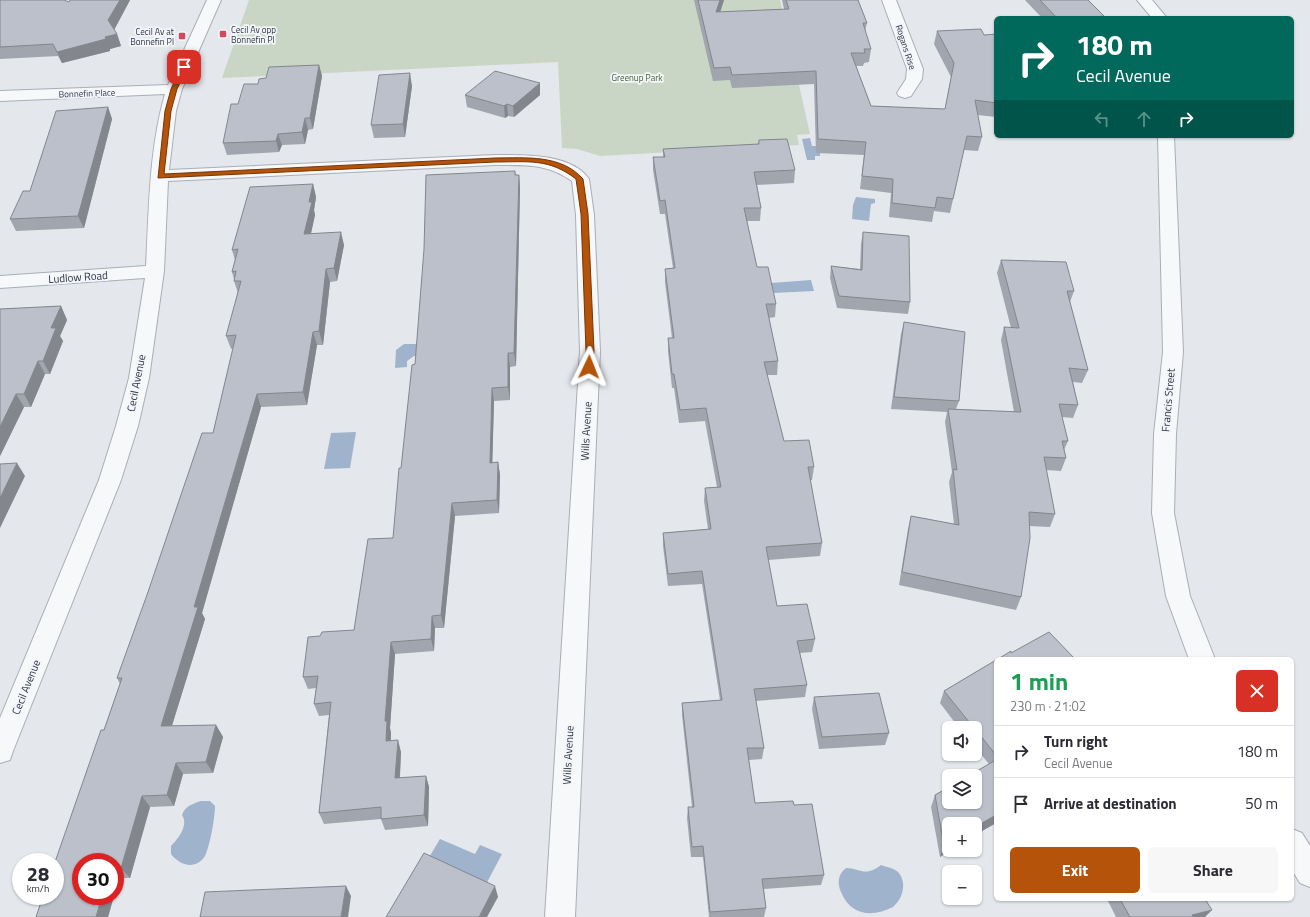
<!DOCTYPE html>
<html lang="en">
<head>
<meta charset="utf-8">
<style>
  :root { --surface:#fff; --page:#f7f7f7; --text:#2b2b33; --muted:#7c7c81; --line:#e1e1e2; --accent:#b45309 }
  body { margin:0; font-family:"Titillium Web",sans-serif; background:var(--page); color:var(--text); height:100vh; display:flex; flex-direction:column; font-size:15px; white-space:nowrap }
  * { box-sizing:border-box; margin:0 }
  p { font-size:13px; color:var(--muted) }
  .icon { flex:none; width:22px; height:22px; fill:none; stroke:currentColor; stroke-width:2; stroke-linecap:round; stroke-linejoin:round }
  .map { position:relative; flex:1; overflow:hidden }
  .drawer { position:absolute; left:994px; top:657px; width:300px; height:244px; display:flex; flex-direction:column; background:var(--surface); border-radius:6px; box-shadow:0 1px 3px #0004 }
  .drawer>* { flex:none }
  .banner { position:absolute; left:994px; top:16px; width:300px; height:122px; border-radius:6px; box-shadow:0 1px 3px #0004; background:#00695c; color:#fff; overflow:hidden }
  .controls { position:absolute; left:942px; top:721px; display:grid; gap:8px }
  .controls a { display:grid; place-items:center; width:40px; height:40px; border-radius:6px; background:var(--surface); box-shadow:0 1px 3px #0004; font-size:20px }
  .speed { position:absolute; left:12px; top:853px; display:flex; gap:8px; font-size:20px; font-weight:700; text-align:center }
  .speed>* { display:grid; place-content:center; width:52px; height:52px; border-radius:50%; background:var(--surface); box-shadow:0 1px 3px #0004; line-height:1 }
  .speed small { font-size:10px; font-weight:400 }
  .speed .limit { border:6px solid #d22; background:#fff; color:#111 }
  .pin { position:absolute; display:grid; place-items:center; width:34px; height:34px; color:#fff; margin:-17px; border-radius:8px; box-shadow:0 2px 6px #0006 }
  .me { position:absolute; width:44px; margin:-22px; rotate:2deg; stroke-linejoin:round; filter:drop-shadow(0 0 3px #0008) }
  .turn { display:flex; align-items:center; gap:14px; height:84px; padding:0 16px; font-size:18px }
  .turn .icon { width:52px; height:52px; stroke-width:2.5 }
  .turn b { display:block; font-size:28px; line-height:34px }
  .lanes { display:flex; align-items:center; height:38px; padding:0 16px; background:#0003; justify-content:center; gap:20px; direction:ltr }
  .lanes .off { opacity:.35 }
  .round { display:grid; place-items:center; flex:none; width:42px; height:42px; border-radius:6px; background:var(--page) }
  .headline { display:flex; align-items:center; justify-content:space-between; height:68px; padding:0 16px }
  h1 { font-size:24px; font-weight:700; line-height:30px; color:#1e9e55 }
  .cta { display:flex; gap:8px; margin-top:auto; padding:8px 16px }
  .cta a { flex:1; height:46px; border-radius:6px; background:var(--accent); color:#fff; font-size:16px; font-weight:700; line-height:46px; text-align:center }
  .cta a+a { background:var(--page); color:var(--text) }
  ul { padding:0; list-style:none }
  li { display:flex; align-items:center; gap:12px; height:52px; padding:0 16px; border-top:1px solid var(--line) }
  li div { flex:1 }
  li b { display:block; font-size:15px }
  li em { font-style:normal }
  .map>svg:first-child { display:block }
  .green { fill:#c9d6c5 }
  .water { fill:#9fb4cc }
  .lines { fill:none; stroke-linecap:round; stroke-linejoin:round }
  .minor-casing { stroke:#a9aeb7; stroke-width:2 }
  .minor { fill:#f7f8fa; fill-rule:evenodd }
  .wall { fill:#a1a5ae }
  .shaded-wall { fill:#83868d }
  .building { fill:#bbc0ca; stroke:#83868d }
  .route { fill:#b45309; stroke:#753606 }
  .poi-dot { fill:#d1495b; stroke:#f4f6f9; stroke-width:1.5 }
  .labels { text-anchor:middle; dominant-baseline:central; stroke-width:3.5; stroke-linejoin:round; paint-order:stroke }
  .far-poi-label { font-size:9px; fill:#2b3445; stroke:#f4f6f9; text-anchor:start }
  .far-street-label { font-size:9px; fill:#2b3445; stroke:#f4f6f9 }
  .far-park-label { font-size:9px; fill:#3f6138; stroke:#f4f6f9 }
  .street-label { font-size:11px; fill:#2b3445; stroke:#f4f6f9 }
</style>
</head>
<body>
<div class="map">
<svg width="1310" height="917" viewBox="0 0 1310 917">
  <rect width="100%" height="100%" fill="#e4e7ec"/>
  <path class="green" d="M 249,0 L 780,0 L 810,134 L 797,135 L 799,145 L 600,156 L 577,149 L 562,148 L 558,62 L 222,78 Z"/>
  <g class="water">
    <path d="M 810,138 L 812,146 L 820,146 L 820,156 L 815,156 L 815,160 L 807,160 L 802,139 Z"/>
    <path d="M 856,197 L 875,199 L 875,203 L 871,204 L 869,221 L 852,219 L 853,205 Z"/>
    <path d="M 811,280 L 814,291 L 773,293 L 771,283 Z"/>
    <path d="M 404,344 L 425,344 L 423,355 L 414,356 L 407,361 L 407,367 L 395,368 L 396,350 Z"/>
    <path d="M 356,432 L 350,468 L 324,469 L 331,433 Z"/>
    <path d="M 201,801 L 210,801 L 215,806 C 215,817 210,846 205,856 C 196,870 180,866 171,854 L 171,846 C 178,839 189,825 182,815 C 185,806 192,804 201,801 Z"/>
    <path d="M 440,839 L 475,854 L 480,845 L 502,854 L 483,890 L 425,864 Z"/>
    <path d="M 881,865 C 886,867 894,868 898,872 C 901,875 902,878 903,883 C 904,892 900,901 893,907 C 874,917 851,917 841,892 C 837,883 838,874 846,868 C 862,869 865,877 881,865 Z"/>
  </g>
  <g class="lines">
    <g class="minor-casing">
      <g id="minor">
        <path d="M 207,0 L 221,0 L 182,89 L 176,111 L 169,170 L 495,155 C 522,155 571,153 589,179 L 594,215 L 600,351 L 575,917 L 545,917 L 580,351 L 576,215 L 572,181 C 546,163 525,165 495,165 L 168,181 L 164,271 L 149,378 L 138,426 L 121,480 L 13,751 L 10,760 L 0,763 L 0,718 L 99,480 L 116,426 L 129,378 L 145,278 L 0,288 L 0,276 L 146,266 C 149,209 149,149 165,94 L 0,101 L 0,91 L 168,85 Z"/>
        <path d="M 882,0 L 896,0 L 923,69 L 922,79 L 911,96 L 905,98 L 899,96 L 897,93 L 906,79 L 907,69 Z"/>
        <path d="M 1137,0 L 1152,0 L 1167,18 L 1152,18 Z"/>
        <path d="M 1158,136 L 1174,136 L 1183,352 L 1176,434 L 1174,513 L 1190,596 L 1215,659 L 1189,659 L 1166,596 L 1152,513 L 1154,434 L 1163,352 Z"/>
        <path d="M 1292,829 L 1302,833 L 1310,846 L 1310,887 L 1300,883 L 1292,870 Z"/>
      </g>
    </g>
    <use href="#minor" class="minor"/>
  </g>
  <g class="wall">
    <path d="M 0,0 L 69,2 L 130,0 L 114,30 L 117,34 L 121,46 L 110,49 L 110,51 L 62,63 L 58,56 L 0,59 Z"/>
    <path d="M 694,0 L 724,0 L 720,12 L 784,9 L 782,0 L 858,0 L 867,23 L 865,31 L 871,49 L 869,62 L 864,63 L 863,66 L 856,66 L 871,106 L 945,109 L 951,77 L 934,44 L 937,31 L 984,35 L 996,34 L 996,117 L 978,115 L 982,137 L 978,151 L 964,150 L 950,213 L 934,211 L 932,222 L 889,217 L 891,193 L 860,189 L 864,155 L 816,153 L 814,84 L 732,88 L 730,80 L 713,81 Z"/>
    <path d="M 1025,0 L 1088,0 L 1103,18 L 1042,18 Z"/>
    <path d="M 319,65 L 322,76 L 313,129 L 308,130 L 305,144 L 282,145 L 279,152 L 227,155 L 223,143 L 238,104 L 266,78 Z"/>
    <path d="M 412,86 L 405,137 L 374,138 L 371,125 Z"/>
    <path d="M 465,95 L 540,95 L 514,117 L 508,116 L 505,118 L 467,107 Z"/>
    <path d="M 108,107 L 112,119 L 84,228 L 16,231 L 10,219 Z"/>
    <path d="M 759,140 L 795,170 L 794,183 L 757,185 L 761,208 L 760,221 L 747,221 L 757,267 L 776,304 L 775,317 L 769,318 L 778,361 L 777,375 L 767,375 L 784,441 L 814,467 L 812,480 L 810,480 L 822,543 L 820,556 L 768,560 L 777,606 L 815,639 L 812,652 L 800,653 L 807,685 L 805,697 L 756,701 L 764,748 L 762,759 L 749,760 L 755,803 L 794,805 L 824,875 L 821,885 L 764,889 L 766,908 L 764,917 L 709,917 L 703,857 L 691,857 L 687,818 L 688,807 L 692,807 L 682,715 L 682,703 L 720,700 L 702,584 L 668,586 L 663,546 L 663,533 L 708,529 L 704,501 L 705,488 L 717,487 L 705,421 L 679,423 L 674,388 L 672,388 L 668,351 L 668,338 L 672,338 L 665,282 L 665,269 L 673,268 L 665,214 L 660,214 L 653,170 L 653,157 L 663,157 L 663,149 L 758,144 Z"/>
    <path d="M 515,171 L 516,175 L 519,175 L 520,188 L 516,366 L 510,367 L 510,400 L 494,401 L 492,463 L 498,462 L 500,475 L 499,513 L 455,516 L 444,628 L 435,628 L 434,651 L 395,654 L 390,728 L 391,733 L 391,741 L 401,752 L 400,778 L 426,776 L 429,787 L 428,826 L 385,830 L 381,819 L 324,824 L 319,813 L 329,715 L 319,716 L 314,704 L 316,688 L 308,689 L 303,677 L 320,636 L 354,630 L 393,538 L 401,468 L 415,364 Z"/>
    <path d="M 313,184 L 316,197 L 314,210 L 315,215 L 311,233 L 344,245 L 337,281 L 330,282 L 323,345 L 317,345 L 307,405 L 261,407 L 202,613 L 205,619 L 172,726 L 216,725 L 223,737 L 213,773 L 183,774 L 174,806 L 150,807 L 130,878 L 120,878 L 115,894 L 115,862 L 81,896 L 114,896 L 108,917 L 36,917 L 104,730 L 120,684 L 117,678 L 213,433 L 233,348 L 231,349 L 226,336 L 238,293 L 234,281 L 234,279 L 232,272 L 235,260 L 232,250 Z"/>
    <path d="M 863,232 L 910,302 L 908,314 L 837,308 L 830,278 L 831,266 L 860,269 L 861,244 Z"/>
    <path d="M 1001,260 L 1074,291 L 1070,302 L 1088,370 L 1082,383 L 1073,382 L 1078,405 L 1073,418 L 1062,417 L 1068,441 L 1064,450 L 1066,458 L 1061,471 L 1046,470 L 1055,514 L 1050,527 L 1029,526 L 1021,597 L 1016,610 L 899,585 L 908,529 L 911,516 L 954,524 L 949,482 L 952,472 L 945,422 L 947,412 L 891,409 L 901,334 L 904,322 L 959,401 L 956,409 L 1014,412 L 1001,340 L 1004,327 L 1011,328 L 997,273 Z"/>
    <path d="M 61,306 L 67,320 L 60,336 L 63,341 L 50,374 L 45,374 L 31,407 L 24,407 L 0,456 L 0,309 Z"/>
    <path d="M 996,660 L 996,823 L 949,850 L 940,857 L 931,807 L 935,795 L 989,764 L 975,747 L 975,728 L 959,728 L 940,703 L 944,691 Z"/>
    <path d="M 814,697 L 889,733 L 885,745 L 819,749 L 812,709 Z"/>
    <path d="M 1107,899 L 1205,899 L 1205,917 L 1116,917 Z"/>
  </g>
  <g class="shaded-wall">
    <path d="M 120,0 L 130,0 L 113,32 L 108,20 Z"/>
    <path d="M 720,0 L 724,0 L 716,25 L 716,12 Z"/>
    <path d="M 1104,16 L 1103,18 L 1087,18 Z"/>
    <path d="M 117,34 L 121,46 L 110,49 L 110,51 L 62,63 L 57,52 L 105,37 Z"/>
    <path d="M 319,65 L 322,76 L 313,129 L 310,118 Z"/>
    <path d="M 410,73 L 412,86 L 405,137 L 403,124 Z"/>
    <path d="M 540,83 L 540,95 L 514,117 L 513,106 Z"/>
    <path d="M 507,104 L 508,116 L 505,118 L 504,106 Z"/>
    <path d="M 108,107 L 112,119 L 84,228 L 78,216 Z"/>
    <path d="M 305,118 L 308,130 L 305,144 L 302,132 Z"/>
    <path d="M 278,134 L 282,145 L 279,152 L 276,141 Z"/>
    <path d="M 519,175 L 520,188 L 516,366 L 514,353 Z"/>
    <path d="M 313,184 L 316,197 L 314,210 L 315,215 L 308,247 L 304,234 L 309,202 Z"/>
    <path d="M 341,232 L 344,245 L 337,281 L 334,268 Z"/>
    <path d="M 326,269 L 330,282 L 323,345 L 319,331 Z"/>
    <path d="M 61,306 L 67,320 L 60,336 L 63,341 L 50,374 L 43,361 L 51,328 Z"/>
    <path d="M 313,332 L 317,345 L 307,405 L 303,392 Z"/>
    <path d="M 508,353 L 510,367 L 510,400 L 508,387 Z"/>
    <path d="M 38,361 L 45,374 L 31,407 L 24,394 Z"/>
    <path d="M 492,388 L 494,401 L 492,476 L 490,463 Z"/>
    <path d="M 16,394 L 24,407 L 0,456 L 0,427 Z"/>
    <path d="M 257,394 L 261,407 L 202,613 L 205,619 L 168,738 L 161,726 L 194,607 Z"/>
    <path d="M 498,462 L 500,475 L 499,513 L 497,500 Z"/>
    <path d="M 17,463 L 25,476 L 0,528 L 0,498 Z"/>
    <path d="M 452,503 L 455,516 L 444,628 L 441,615 Z"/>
    <path d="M 432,616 L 435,628 L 434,651 L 431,639 Z"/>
    <path d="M 391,642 L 395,654 L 390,728 L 391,733 L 390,753 L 386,741 L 385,721 Z"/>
    <path d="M 216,725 L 223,737 L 213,773 L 206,762 Z"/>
    <path d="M 398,740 L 401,752 L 399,790 L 395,778 Z"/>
    <path d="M 176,763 L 183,774 L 174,806 L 167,795 Z"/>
    <path d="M 426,776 L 429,787 L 428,826 L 424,815 Z"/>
    <path d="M 142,796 L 150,807 L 130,878 L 121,868 Z"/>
    <path d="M 996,815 L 996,823 L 975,835 L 975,827 Z"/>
    <path d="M 949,843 L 949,850 L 950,850 L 940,857 L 944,846 Z"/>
    <path d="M 115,872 L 120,878 L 115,894 Z"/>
    <path d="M 346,886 L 351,896 L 348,917 L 341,917 Z"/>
    <path d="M 495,886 L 498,897 L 487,917 L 479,917 Z"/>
    <path d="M 102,896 L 114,896 L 108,917 L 96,917 Z"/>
    <path d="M 1212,910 L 1205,917 L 1190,917 L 1192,915 Z"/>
  </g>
  <g class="building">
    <path d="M 0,0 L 64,0 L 69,2 L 70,0 L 120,0 L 108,20 L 117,34 L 105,37 L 106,39 L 57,52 L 53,44 L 0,47 Z"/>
    <path d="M 698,0 L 720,0 L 716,12 L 789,9 L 786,0 L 858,0 L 867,23 L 863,23 L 871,49 L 864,49 L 865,53 L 851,53 L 871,106 L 945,109 L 954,63 L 937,31 L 981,29 L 984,35 L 996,34 L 996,103 L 975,100 L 982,137 L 967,136 L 953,199 L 937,197 L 935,208 L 892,203 L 893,179 L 862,176 L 866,142 L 818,139 L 816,71 L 732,75 L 730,67 L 714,68 Z"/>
    <path d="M 1040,0 L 1088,0 L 1104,16 L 1087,18 L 1058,18 L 1055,16 Z"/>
    <path d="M 319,65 L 310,118 L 305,118 L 302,132 L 278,134 L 276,141 L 223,143 L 231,104 L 238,104 L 244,84 L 258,84 L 259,79 L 266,78 L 269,67 Z"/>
    <path d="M 495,71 L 540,83 L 513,106 L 507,104 L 504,106 L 465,95 Z"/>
    <path d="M 410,73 L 403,124 L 371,125 L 379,75 Z"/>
    <path d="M 108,107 L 78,216 L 10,219 L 23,191 L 30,191 L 56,111 Z"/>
    <path d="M 787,139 L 795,170 L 754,172 L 761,208 L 744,208 L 757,267 L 768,267 L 776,304 L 766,304 L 778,361 L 764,362 L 784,441 L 809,440 L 814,467 L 808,467 L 822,543 L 766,547 L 777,606 L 807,604 L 815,639 L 797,641 L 807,685 L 754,689 L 764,748 L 747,748 L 755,803 L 793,801 L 794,805 L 812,804 L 824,875 L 762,879 L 766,908 L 710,912 L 703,846 L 692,847 L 688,807 L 694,807 L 682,703 L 722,700 L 702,571 L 668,574 L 663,533 L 711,529 L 705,488 L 721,487 L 706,408 L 680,410 L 674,374 L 672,374 L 668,338 L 674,338 L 665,269 L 675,268 L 665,200 L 660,201 L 653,157 L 665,157 L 663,149 L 759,144 L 759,140 Z"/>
    <path d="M 515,171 L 515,175 L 519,175 L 514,353 L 508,353 L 508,387 L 492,388 L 490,463 L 498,462 L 497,500 L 452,503 L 441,615 L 432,616 L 431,639 L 391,642 L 385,721 L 387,721 L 386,741 L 398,740 L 395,778 L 426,776 L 424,815 L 381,819 L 381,807 L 319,813 L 331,702 L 314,704 L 318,676 L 303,677 L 308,637 L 320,636 L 322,632 L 354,630 L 368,539 L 393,538 L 399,468 L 401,468 L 412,365 L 415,364 L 424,249 L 426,175 Z"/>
    <path d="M 313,184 L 309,202 L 312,202 L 304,234 L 341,232 L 334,268 L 326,269 L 319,331 L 313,332 L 303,392 L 257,394 L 194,607 L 198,607 L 161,726 L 216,725 L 206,762 L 176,763 L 167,795 L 142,796 L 121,868 L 115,868 L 115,862 L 81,862 L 81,896 L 102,896 L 96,917 L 36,917 L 43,896 L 55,896 L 55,862 L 101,730 L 104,730 L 122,678 L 117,678 L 148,592 L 202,433 L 213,433 L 236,335 L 226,336 L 241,281 L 234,281 L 236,271 L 232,272 L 238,249 L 232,250 L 250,187 Z"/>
    <path d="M 863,232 L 909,236 L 910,302 L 839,296 L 831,266 L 862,270 Z"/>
    <path d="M 1001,260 L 1066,262 L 1074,291 L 1067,291 L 1088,370 L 1069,368 L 1078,405 L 1059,404 L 1068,441 L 1062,441 L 1066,458 L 1044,457 L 1055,514 L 1029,512 L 1030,538 L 1021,597 L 902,572 L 911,516 L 959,525 L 953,469 L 957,470 L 948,409 L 1021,412 L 1004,327 L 1019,328 Z"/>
    <path d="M 61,306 L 51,328 L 56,328 L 43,361 L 38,361 L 24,394 L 16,394 L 0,427 L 0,309 Z"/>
    <path d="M 904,322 L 965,332 L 959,401 L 894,397 Z"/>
    <path d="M 17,463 L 0,498 L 0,464 Z"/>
    <path d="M 1049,632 L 1075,659 L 998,659 L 1011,651 L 1011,653 Z"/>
    <path d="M 996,660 L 996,755 L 975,729 L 975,728 L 974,728 L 944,691 Z"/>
    <path d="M 879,693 L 889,733 L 822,737 L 814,697 Z"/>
    <path d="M 996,760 L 996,815 L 975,827 L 975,824 L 949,824 L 949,843 L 944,846 L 935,795 L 949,787 L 949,802 L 975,802 L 975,776 L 968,776 Z"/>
    <path d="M 424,853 L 495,886 L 479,917 L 386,917 Z"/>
    <path d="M 346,886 L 341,917 L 200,917 L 205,892 Z"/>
    <path d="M 1120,899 L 1205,899 L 1212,910 L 1192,915 L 1193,917 L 1130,917 Z"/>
  </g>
  <path class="route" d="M 184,65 L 188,67 L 177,89 L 171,111 L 164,174 L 495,158 C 525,158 561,154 583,179 L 588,214 L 594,351 L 592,369 L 589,370 L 585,367 L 586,351 L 581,214 L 576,179 C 549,158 528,162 495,162 L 158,178 L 165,111 L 171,89 L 181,67 Z"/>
  <g class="poi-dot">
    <rect x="219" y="30" width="8" height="8" rx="2"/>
    <rect x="178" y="32" width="8" height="8" rx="2"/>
  </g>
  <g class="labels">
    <g class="far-poi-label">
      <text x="231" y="29">Cecil Av opp<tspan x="231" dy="10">Bonnefin Pl</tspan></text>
      <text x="174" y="31" text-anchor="end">Cecil Av at<tspan x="174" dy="10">Bonnefin Pl</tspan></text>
    </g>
    <g class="far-street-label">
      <text transform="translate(906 47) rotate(72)">Rogans Rise</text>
      <text transform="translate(87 93) rotate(-2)">Bonnefin Place</text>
    </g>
    <g class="far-park-label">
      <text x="637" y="77">Greenup Park</text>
    </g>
    <g class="street-label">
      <text transform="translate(78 277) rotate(-4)">Ludlow Road</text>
      <text transform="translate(136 383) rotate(-79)">Cecil Avenue</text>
      <text transform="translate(1168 400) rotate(-85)">Francis Street</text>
      <text transform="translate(586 431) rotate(-87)">Wills Avenue</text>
      <text transform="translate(26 687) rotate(-68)">Cecil Avenue</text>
      <text transform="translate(568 755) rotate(-87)">Wills Avenue</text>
    </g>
  </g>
</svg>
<div class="controls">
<a><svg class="icon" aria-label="sound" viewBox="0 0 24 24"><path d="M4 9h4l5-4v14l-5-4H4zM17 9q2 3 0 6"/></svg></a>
<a><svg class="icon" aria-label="layers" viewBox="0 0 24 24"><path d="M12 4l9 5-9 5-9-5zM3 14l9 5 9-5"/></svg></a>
<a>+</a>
<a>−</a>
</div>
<div class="speed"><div>28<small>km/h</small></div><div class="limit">30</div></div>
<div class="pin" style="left:184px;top:67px;background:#d93025"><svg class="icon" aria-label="arrive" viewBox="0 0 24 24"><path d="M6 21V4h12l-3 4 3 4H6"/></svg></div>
<svg class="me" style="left:589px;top:367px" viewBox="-20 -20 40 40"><path d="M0-17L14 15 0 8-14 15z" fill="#b45309" stroke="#fff" stroke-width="4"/></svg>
<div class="banner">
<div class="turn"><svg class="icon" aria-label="right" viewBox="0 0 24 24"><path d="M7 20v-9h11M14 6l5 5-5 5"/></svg><div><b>180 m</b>Cecil Avenue</div></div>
<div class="lanes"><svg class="icon off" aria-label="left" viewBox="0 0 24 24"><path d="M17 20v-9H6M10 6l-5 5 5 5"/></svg><svg class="icon off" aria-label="ahead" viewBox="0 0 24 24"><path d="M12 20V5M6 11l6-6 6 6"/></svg><svg class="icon" aria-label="right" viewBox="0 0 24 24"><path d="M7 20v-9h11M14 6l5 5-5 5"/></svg></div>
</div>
<section class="drawer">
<div class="headline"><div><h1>1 min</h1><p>230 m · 21:02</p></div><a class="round" style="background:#d93025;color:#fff"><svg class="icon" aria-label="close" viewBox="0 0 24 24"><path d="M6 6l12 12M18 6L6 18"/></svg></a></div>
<ul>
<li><svg class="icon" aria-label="right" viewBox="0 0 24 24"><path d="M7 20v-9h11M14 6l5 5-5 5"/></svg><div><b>Turn right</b><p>Cecil Avenue</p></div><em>180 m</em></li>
<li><svg class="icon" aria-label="arrive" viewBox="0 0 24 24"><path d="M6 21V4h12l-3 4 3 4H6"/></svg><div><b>Arrive at destination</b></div><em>50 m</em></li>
</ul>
<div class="cta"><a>Exit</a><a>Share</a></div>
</section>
</div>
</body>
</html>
